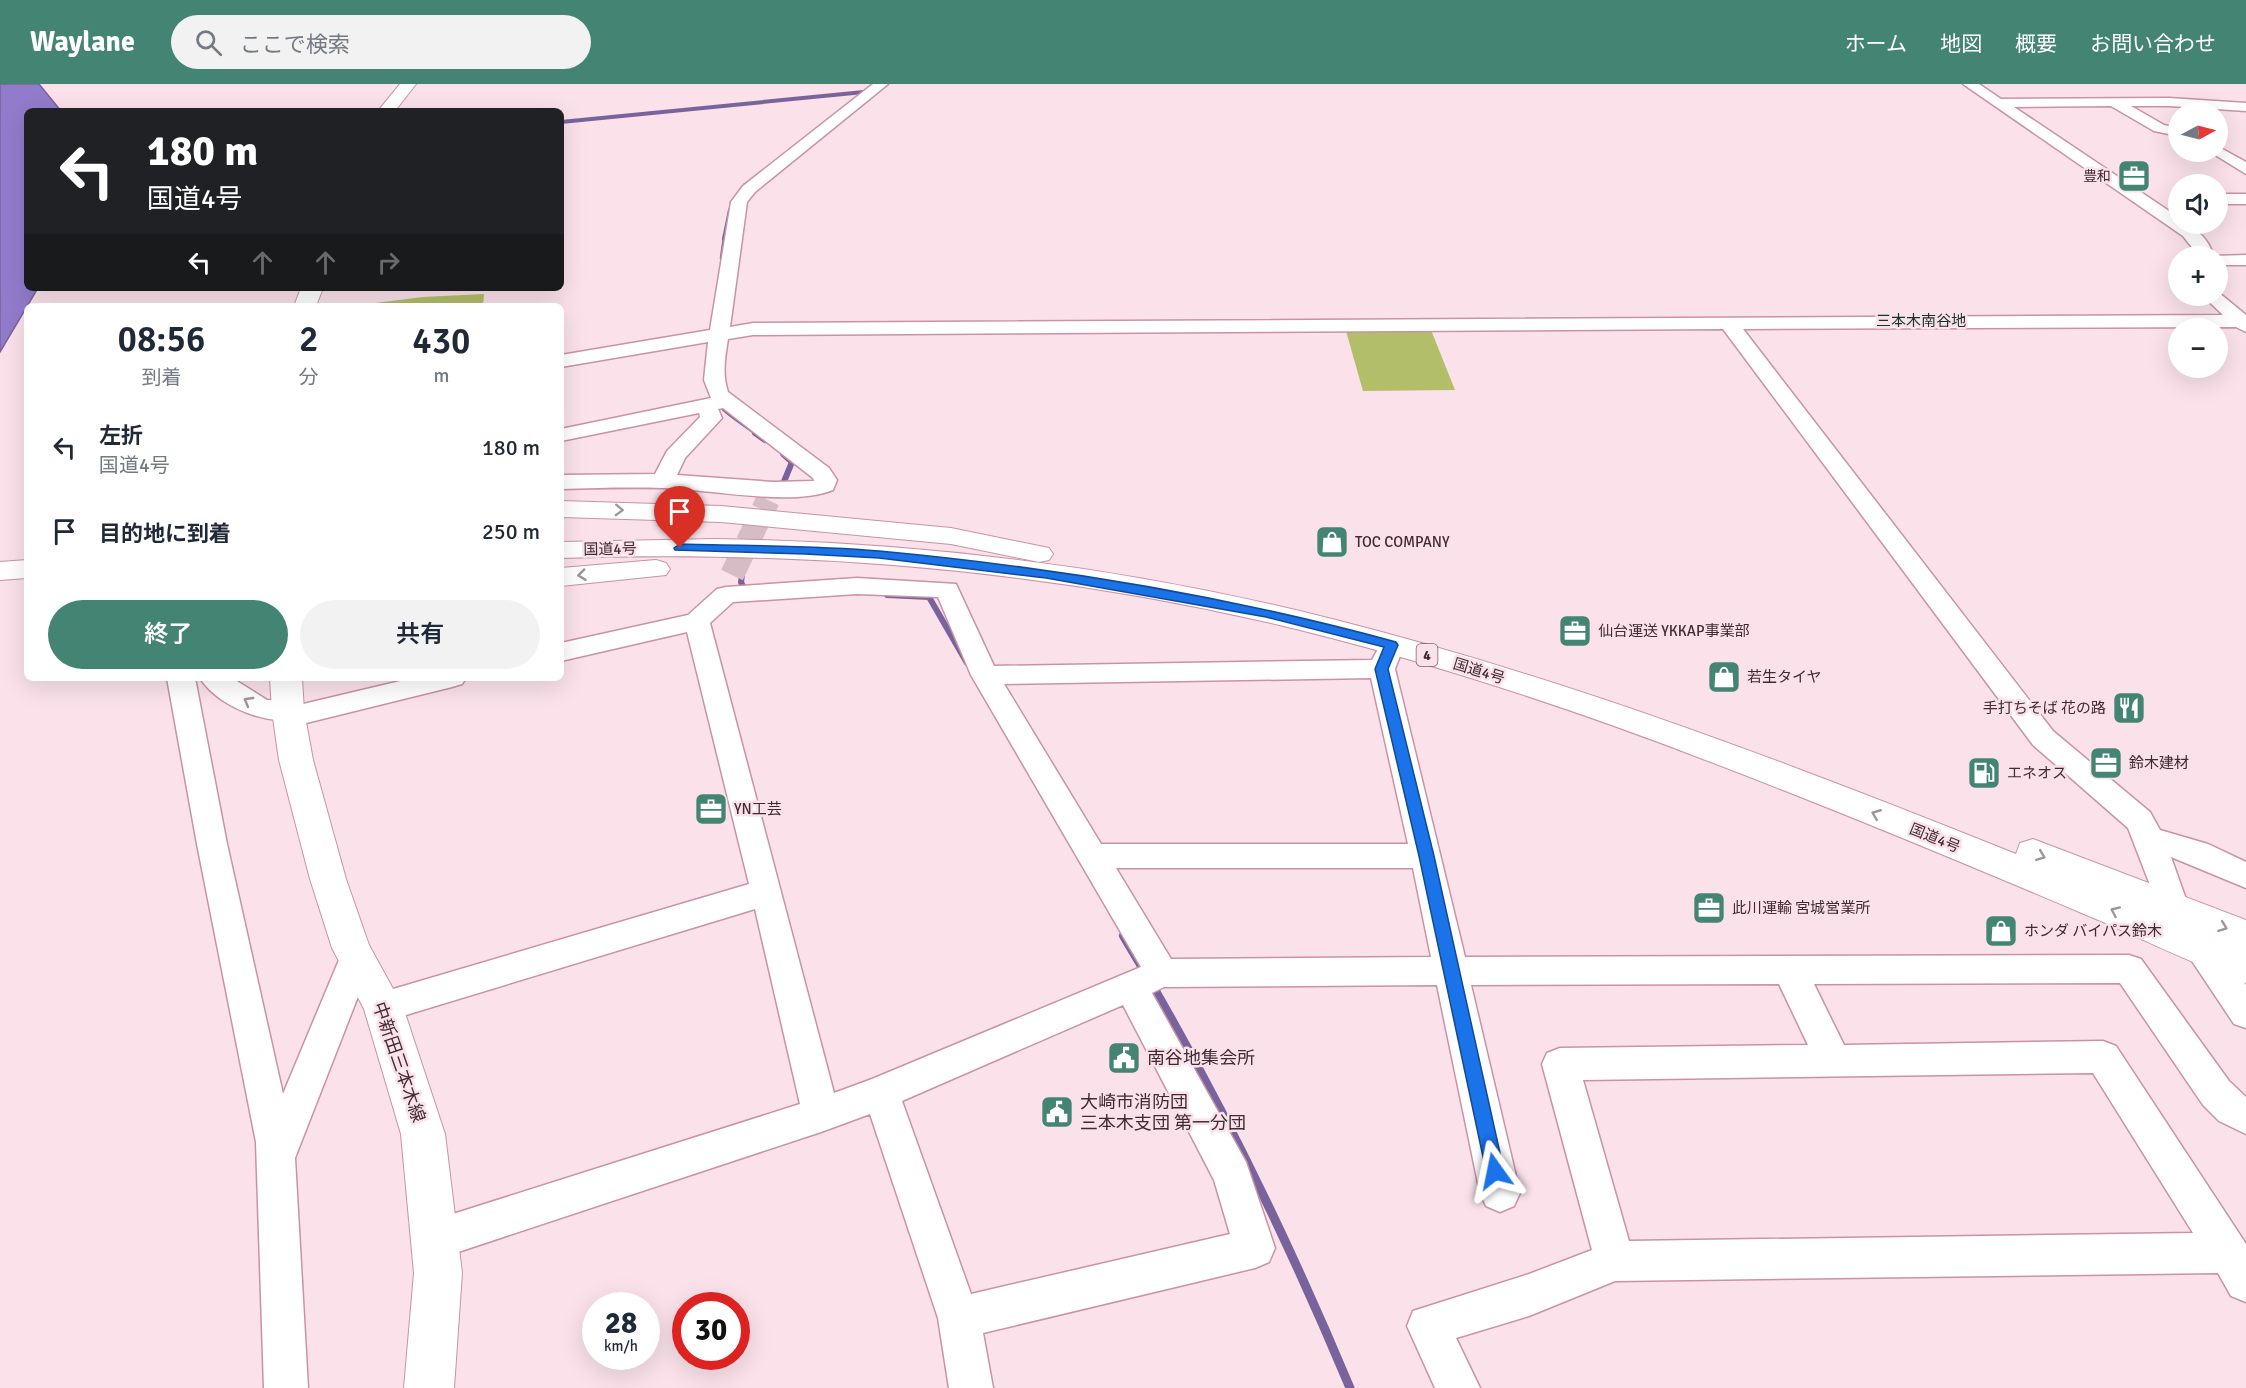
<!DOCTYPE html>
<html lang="ja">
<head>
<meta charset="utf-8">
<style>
  :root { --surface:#fff; --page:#f2f2f3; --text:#1f2937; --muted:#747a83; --accent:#438473 }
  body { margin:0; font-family:Signika,"Noto Sans JP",sans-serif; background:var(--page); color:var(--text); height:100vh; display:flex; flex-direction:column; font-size:22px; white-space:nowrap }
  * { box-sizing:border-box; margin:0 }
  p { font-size:20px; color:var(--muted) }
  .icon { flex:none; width:33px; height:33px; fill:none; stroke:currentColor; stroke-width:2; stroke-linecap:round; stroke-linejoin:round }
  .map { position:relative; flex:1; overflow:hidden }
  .drawer { position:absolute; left:24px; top:219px; width:540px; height:378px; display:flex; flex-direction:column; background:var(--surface); border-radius:9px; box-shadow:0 6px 24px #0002 }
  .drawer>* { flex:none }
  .banner { position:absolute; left:24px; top:24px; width:540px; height:183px; border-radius:9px; box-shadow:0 6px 24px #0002; background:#202124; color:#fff; overflow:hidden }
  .needle { width:39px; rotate:83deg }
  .tools { position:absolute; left:2168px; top:18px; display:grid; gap:12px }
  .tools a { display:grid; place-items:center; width:60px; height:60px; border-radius:50%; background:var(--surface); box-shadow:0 6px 24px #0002; font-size:30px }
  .speed { position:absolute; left:582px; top:1208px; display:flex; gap:12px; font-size:30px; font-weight:700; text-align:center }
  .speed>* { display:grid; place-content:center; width:78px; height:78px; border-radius:50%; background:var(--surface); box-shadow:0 6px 24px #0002; line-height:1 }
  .speed small { font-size:15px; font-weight:400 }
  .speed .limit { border:9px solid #d22; background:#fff; color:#111 }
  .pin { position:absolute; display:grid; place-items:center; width:51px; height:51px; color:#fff; margin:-62px -26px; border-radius:50% 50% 50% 0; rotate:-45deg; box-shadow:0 0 6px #0007 }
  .pin .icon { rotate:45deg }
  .me { position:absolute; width:66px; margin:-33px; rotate:348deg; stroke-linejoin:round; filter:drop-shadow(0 0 4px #0008) }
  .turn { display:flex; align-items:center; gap:21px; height:126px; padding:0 24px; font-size:27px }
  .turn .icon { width:78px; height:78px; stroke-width:2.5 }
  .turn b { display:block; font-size:42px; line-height:51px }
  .lanes { display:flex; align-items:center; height:57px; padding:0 24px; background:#0003; justify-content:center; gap:30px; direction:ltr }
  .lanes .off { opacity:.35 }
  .eta { display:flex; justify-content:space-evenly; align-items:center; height:102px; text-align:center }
  .eta b { font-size:36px; font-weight:600; line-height:42px }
  .primary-button { display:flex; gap:12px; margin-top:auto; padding:12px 24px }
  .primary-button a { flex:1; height:69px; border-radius:36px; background:var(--accent); color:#fff; font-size:24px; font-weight:600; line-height:69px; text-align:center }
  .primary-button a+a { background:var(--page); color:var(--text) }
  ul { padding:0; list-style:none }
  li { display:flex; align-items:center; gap:18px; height:84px; padding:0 24px }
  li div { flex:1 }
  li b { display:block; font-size:22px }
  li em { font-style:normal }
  header { display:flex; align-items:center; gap:36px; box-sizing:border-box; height:84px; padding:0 30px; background:var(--accent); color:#fff }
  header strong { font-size:28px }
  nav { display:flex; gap:33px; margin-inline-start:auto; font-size:21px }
  .search { width:420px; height:54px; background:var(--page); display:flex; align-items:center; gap:15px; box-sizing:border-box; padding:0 21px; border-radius:33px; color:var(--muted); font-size:22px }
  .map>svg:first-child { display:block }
  .green { fill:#b3be68 }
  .water { fill:#917ccb; stroke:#79639d; stroke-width:1.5 }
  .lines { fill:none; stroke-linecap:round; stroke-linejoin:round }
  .stream-far4 { stroke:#79639d; stroke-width:4 }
  .stream-far3 { stroke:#79639d; stroke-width:4.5 }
  .stream-far2 { stroke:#79639d; stroke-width:6 }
  .stream-far1 { stroke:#79639d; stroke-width:8 }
  .stream { stroke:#79639d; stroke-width:9 }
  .minor-tunnel { stroke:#d5bcc5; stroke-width:24; stroke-dasharray:24 12; stroke-linecap:butt }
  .minor-casing { stroke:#ca92a7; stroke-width:3 }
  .major-casing { stroke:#ca92a7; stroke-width:2 }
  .highway-casing { stroke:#ca92a7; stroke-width:2 }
  .minor { fill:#fff; fill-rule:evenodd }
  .major { fill:#fff; fill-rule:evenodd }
  .highway { fill:#fff; fill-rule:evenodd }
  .oneway { stroke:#a09499 }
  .route { fill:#1a73e8; stroke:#114b97; stroke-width:1.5 }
  .labels { text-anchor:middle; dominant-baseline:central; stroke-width:5; stroke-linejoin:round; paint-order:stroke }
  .far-poi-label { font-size:14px; fill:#412a33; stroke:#fae1ea; text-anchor:end }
  .shield { fill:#fae1ea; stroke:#78616a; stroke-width:1.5 }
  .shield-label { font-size:14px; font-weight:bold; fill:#412a33 }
  .far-quarter-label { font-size:15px; fill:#15342c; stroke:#fae1ea }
  .poi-label { font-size:15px; fill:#412a33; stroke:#fae1ea; text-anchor:start }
  .street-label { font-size:15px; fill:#412a33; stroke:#fae1ea }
  .near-poi-label { font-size:18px; fill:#412a33; stroke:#fae1ea; text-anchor:start }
  .near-street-label { font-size:18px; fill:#412a33; stroke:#fae1ea }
</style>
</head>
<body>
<header>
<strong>Waylane</strong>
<div class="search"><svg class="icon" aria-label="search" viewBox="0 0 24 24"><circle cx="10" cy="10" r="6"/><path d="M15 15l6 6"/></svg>ここで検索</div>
<nav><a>ホーム</a><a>地図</a><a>概要</a><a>お問い合わせ</a></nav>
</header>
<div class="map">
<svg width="2246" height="1304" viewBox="0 0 2246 1304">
  <rect width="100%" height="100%" fill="#fae1ea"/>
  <g class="green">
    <path d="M 484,210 L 483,222 L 351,222 L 423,213 Z"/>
    <path d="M 1431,246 L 1455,306 L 1363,307 L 1346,247 Z"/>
  </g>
  <path class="water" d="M 0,0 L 39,0 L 61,27 L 27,27 L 27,204 L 38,204 L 0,268 Z"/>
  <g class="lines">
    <g class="stream-far4">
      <path d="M 561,38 L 864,8"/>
      <path d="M 724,155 L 730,126 L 745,101"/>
    </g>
    <g class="stream-far3">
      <path d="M 722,174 L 725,153"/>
      <path d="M 706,295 C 710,322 737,334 757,350"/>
    </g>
    <g class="stream-far2">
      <path d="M 755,349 L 765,356"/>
      <path d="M 783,370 L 792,378 L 783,400"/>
      <path d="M 742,491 L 741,498 L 744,505"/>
      <path d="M 887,511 L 929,513 L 967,579"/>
    </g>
    <g class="stream-far1">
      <path d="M 1123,852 L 1145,889"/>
      <path d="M 1152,901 L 1157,909"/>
    </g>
    <path class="stream" d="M 1156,908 C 1230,1036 1293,1168 1350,1304"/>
    <path class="minor-tunnel" d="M 732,491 L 768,416"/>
    <g class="minor-casing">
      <g id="minor">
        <path d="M 873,0 L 888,0 L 755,108 L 747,118 L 730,243 L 753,239 L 2223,231 L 2203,212 L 2217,212 L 2218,208 L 2246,231 L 2246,248 L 2236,243 L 1743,245 L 2053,647 L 2150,728 L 2160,746 L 2208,760 L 2246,778 L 2246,804 L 2171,773 L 2187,818 L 2246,901 L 2246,944 L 2234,940 L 2162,832 L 2128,744 L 2033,661 L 1723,245 L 753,251 L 728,255 C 725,274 722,290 728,308 L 829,384 L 837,396 L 833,406 C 790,423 710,405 663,404 C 629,403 595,404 561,405 L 561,391 L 655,390 L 667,367 L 700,333 L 699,329 L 561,357 L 561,345 L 711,314 L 704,296 L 708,258 L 561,283 L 561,271 L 710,246 L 731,118 L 743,102 ZM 723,324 L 813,394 L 814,397 L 773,398 L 677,391 L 685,374 L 722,334 L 718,325 Z"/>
        <path d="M 1963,0 L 1979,0 L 2001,15 L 2169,14 L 2246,19 L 2246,27 L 2169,22 L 2131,22 L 2164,41 L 2178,44 L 2178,52 L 2154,47 L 2111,22 L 2014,23 L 2178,133 L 2178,140 C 2194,140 2210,156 2213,172 L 2246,171 L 2246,181 L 2217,181 L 2217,172 L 2196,172 L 2194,166 L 2183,152 Z"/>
        <path d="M 2217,62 L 2246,78 L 2246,90 L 2212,69 L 2211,68 L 2217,68 Z"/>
        <rect x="2217" y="110" width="29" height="10"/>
        <path d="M 857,494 L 956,500 L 994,582 L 1372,576 L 1380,561 L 1389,558 L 1398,561 L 1402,567 L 1395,585 L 1465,873 L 2129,871 L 2141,875 L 2229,997 L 2246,1013 L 2246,1050 L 2219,1037 L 2203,1021 L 2120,899 L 1814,900 L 1844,961 L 2103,957 L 2116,962 L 2246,1160 L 2246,1218 L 2231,1212 L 2218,1189 L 1615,1197 L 1529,1232 L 1456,1254 L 1480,1304 L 1435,1304 L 1407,1242 L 1413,1227 L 1529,1190 L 1592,1166 L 1542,980 L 1547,969 L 1560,964 L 1808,961 L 1779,900 L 1471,901 L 1520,1109 L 1514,1122 L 1500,1128 L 1486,1122 L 1480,1109 L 1437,901 L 1164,903 L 1152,909 L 1246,1078 L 1275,1164 L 1269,1178 L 1255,1184 L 983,1249 L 993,1304 L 949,1304 L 938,1234 L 870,1030 L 821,1048 L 434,1176 L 420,1170 L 414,1156 L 420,1142 L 434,1136 L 800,1020 L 755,825 L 383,938 L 371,934 L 366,923 L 371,912 L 383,908 L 749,800 L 687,548 L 561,577 L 561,559 L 688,531 L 717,505 L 726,503 ZM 857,510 L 938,513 L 971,591 L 1141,883 L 872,995 L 834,1009 L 710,539 L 733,518 ZM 1371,594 L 1408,760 L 1101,760 L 1004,600 ZM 1116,784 L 1413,784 L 1431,873 L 1171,875 ZM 1123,921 L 1214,1096 L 1230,1150 L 971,1210 L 902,1017 ZM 2093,989 L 2193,1149 L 1629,1157 L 1583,996 Z"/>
        <path d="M 167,594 L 195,594 L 227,760 L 283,1010 L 344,864 L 356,860 L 368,864 L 373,874 L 295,1074 L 308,1304 L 264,1304 L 256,1058 L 197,760 Z"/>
        <path d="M 200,594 L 232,594 L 267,616 L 288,617 L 299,621 L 413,594 L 466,594 L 462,600 L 452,603 L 290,643 L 280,640 L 278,636 C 251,634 215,618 200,594 Z"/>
      </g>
    </g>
    <g class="major-casing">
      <g id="major">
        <path d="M 400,0 L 416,0 L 395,27 L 378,27 Z"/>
        <path d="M 301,204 L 323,204 L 316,222 L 294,222 Z"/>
        <path d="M 270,594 L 302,594 L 304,627 L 313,676 L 346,795 L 369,861 L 403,923 L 445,1050 L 462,1189 L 454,1304 L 404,1304 L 414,1189 L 401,1050 L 364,925 L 332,864 L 310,795 L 279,676 L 272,627 Z"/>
      </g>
    </g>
    <g class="highway-casing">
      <g id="highway">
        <path d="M 561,417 L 721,422 L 951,444 L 1049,464 L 1053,470 L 1049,476 L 1039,478 L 951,460 L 721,438 L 561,433 Z"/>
        <path d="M 715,455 C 922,458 1131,484 1332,535 C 1566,594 1792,680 2016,770 L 2020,759 L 2033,755 L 2246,836 L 2246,899 C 2191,880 2138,852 2084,830 C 1959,777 1834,725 1708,677 C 1565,622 1419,574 1271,539 C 1038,485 800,466 561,474 L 561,458 Z"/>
        <path d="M 27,476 L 27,494 L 0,496 L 0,478 Z"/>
        <path d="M 656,476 L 666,479 L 670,485 L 666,491 L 561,502 L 561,484 Z"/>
      </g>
    </g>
    <use href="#minor" class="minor"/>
    <use href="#major" class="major"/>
    <use href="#highway" class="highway"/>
  </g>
  <defs><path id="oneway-chevron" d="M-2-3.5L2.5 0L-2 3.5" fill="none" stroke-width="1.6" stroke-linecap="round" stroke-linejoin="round" transform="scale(1.5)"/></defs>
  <g class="oneway">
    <use href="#oneway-chevron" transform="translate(619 426) rotate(2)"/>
    <use href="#oneway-chevron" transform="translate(582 491) rotate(173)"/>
    <use href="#oneway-chevron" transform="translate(248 617) rotate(-150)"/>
    <use href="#oneway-chevron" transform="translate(1876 730) rotate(-158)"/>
    <use href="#oneway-chevron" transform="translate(2041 772) rotate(21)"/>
    <use href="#oneway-chevron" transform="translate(2115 827) rotate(-156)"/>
    <use href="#oneway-chevron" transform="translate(2223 843) rotate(21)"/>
  </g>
  <path class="route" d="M 680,460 C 746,462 812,461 879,467 C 1052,483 1228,512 1396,558 L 1398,561 L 1388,585 L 1434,772 L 1504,1087 L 1502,1093 L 1495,1095 L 1489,1093 L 1486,1087 L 1419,772 L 1375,585 L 1384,563 L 1266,533 L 1046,494 L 879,474 L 805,470 L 675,466 L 674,464 Z"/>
  <defs>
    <g id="office-square" transform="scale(1.725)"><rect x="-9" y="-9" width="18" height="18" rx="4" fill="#438473" stroke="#fae1ea"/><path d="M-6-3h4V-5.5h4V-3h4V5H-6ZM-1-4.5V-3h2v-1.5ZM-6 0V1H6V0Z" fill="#fff"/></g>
    <g id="shop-square" transform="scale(1.725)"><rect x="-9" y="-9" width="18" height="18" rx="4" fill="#438473" stroke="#fae1ea"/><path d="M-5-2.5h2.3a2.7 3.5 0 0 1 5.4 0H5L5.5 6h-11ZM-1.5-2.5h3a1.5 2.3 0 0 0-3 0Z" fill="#fff"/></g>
    <g id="restaurant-square" transform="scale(1.725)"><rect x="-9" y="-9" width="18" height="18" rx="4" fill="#438473" stroke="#fae1ea"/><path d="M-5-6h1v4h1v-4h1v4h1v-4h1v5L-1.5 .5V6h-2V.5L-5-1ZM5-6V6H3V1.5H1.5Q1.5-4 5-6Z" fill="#fff"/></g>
    <g id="fuel-square" transform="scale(1.725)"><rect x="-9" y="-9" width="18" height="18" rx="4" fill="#438473" stroke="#fae1ea"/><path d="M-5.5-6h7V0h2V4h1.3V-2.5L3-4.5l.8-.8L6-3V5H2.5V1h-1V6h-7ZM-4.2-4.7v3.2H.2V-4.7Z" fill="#fff"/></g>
    <g id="civic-square" transform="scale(1.725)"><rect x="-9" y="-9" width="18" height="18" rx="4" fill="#438473" stroke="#fae1ea"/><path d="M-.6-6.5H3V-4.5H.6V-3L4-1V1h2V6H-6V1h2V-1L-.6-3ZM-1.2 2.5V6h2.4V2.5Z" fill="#fff"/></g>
  </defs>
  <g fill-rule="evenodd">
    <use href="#office-square" x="2134" y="92"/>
    <use href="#shop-square" x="1332" y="458"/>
    <use href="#office-square" x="1575" y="547"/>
    <use href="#shop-square" x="1724" y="593"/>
    <use href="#restaurant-square" x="2129" y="624"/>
    <use href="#office-square" x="2106" y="679"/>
    <use href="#fuel-square" x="1984" y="689"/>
    <use href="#office-square" x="711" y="725"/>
    <use href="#office-square" x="1709" y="824"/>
    <use href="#shop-square" x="2001" y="847"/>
    <use href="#civic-square" x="1124" y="974"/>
    <use href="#civic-square" x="1057" y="1028"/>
  </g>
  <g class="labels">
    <g class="far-poi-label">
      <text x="2111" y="92">豊和</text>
    </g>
    <rect class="shield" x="1416.5" y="560" width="21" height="22" rx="4.5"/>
    <g class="shield-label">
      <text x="1427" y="571">4</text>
    </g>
    <g class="far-quarter-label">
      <text x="1921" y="237">三本木南谷地</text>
    </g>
    <g class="poi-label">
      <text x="1355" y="458">TOC COMPANY</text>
      <text x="1598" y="547">仙台運送 YKKAP事業部</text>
      <text x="1747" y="593">若生タイヤ</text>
      <text x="2106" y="624" text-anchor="end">手打ちそば 花の路</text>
      <text x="2129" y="679">鈴木建材</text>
      <text x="2007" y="689">エネオス</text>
      <text x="734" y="725">YN工芸</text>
      <text x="1732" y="824">此川運輸 宮城営業所</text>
      <text x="2024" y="847">ホンダ バイパス鈴木</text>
    </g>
    <g class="street-label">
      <text transform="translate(610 465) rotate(-1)">国道4号</text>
      <text transform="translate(1479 587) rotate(17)">国道4号</text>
      <text transform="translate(1935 754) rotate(22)">国道4号</text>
    </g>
    <g class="near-poi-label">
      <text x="1147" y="974">南谷地集会所</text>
      <text x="1080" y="1018">大崎市消防団<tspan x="1080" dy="21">三本木支団 第一分団</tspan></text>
    </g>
    <g class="near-street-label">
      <text transform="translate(399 978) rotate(71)">中新田三本木線</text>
    </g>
  </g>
</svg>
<div class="tools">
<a><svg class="needle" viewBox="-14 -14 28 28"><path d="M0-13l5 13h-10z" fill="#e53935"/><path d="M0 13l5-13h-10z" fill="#747a83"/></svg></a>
<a><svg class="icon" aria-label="sound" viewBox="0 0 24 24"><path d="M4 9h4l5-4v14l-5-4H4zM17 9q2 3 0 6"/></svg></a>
<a>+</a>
<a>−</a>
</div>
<div class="speed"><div>28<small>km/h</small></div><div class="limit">30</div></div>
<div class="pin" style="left:680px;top:464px;background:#d93025"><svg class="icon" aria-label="arrive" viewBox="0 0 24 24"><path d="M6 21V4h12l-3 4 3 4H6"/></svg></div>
<svg class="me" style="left:1495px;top:1087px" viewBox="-20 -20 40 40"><path d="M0-17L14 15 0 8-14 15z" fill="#1a73e8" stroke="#fff" stroke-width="4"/></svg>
<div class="banner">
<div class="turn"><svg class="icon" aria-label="left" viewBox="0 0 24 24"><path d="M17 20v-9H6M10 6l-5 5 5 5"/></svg><div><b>180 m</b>国道4号</div></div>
<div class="lanes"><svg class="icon" aria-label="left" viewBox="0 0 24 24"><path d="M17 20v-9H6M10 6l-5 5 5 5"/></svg><svg class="icon off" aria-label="ahead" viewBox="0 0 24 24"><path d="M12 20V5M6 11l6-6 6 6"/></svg><svg class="icon off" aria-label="ahead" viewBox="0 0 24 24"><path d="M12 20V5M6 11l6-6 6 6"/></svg><svg class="icon off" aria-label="right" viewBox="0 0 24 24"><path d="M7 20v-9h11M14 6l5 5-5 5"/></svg></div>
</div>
<section class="drawer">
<div class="eta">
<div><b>08:56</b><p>到着</p></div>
<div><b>2</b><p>分</p></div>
<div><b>430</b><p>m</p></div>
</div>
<ul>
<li><svg class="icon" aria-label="left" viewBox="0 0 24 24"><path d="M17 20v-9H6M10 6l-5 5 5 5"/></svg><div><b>左折</b><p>国道4号</p></div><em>180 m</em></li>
<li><svg class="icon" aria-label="arrive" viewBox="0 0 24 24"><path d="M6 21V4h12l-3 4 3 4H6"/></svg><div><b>目的地に到着</b></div><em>250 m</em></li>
</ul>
<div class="primary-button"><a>終了</a><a>共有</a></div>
</section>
</div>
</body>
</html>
